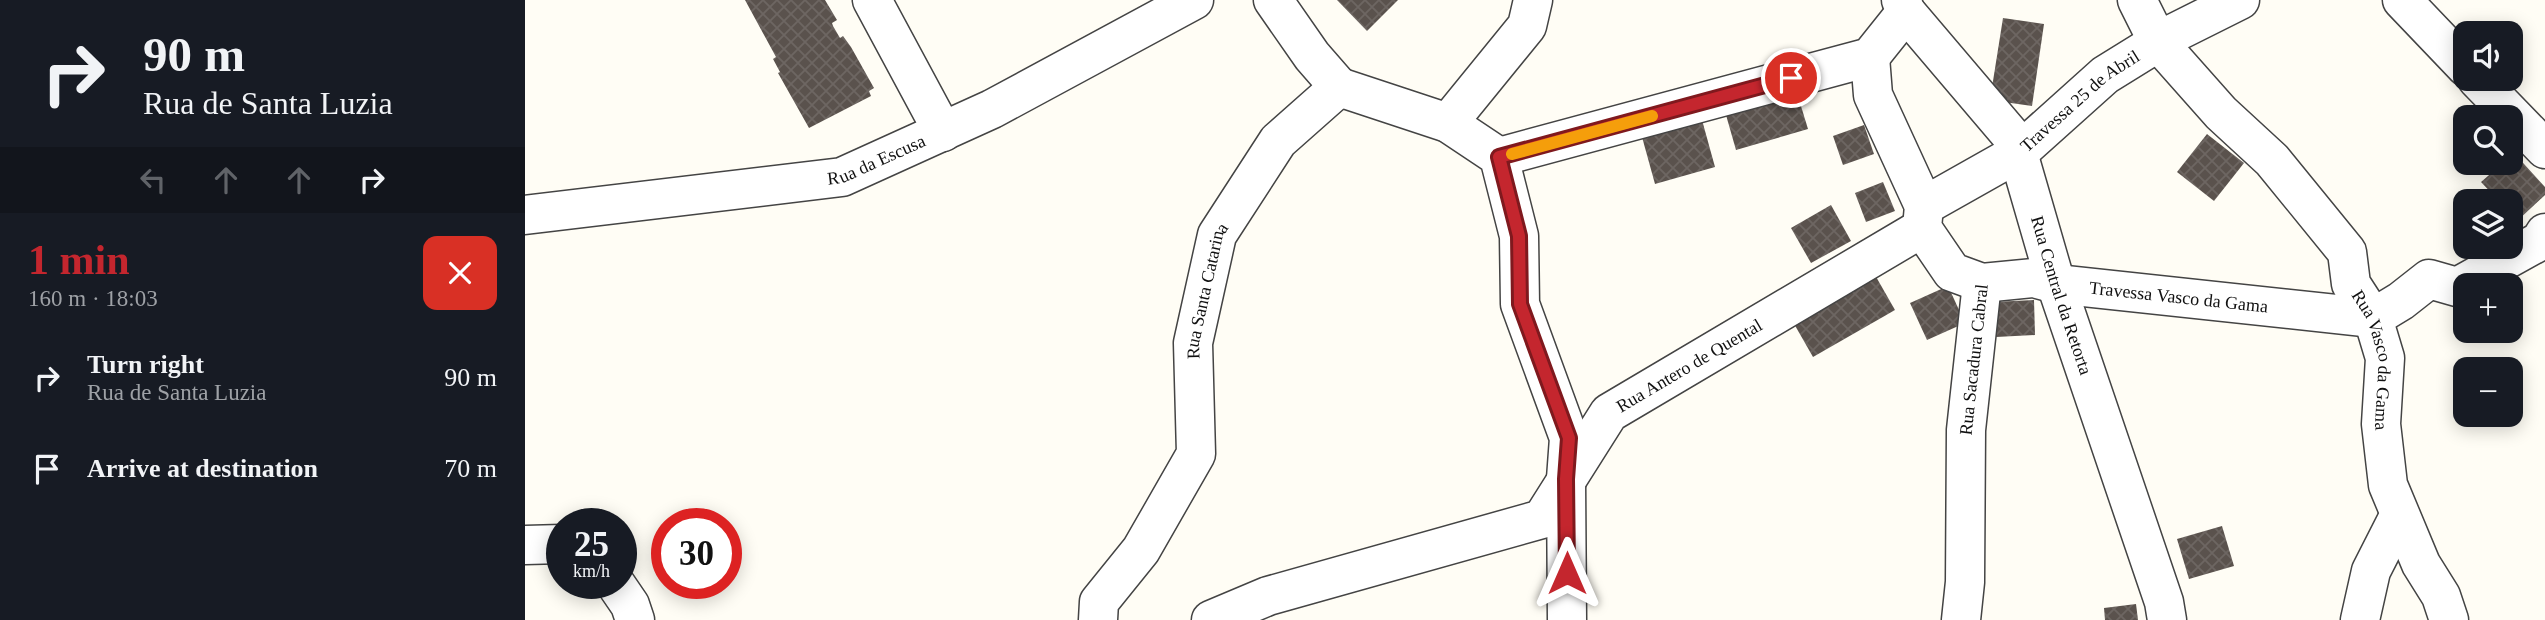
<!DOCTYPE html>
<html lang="en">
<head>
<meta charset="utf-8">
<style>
  :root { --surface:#171b24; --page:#242831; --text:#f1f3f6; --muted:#9ea1a6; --accent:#c4262e }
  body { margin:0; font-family:"Times New Roman",serif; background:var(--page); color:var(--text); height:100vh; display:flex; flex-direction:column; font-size:26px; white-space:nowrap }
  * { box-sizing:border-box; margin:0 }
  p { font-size:23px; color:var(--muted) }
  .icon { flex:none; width:38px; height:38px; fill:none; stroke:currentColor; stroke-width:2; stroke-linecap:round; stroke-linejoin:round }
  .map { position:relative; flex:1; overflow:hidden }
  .panel { display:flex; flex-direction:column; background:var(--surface); width:525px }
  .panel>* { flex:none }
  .top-card { background:#171b24; color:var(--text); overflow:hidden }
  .fabs { position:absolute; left:1928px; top:21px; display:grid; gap:14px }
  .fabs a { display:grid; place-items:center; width:70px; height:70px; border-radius:14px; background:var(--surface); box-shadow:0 4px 18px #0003; font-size:35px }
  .speed { position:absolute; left:21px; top:508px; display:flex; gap:14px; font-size:35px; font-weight:700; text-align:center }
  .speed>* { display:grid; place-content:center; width:91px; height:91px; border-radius:50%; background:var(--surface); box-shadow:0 4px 18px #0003; line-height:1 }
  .speed small { font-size:18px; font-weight:400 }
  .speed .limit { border:10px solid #d22; background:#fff; color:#111 }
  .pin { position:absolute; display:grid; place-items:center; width:60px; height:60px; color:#fff; margin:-30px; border:4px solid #fff; border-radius:50%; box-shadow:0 2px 7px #0007 }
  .me { position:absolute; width:77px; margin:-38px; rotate:0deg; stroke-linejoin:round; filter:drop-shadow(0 0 5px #0008) }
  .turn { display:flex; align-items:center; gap:24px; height:147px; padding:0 28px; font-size:32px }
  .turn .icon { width:91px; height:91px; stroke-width:2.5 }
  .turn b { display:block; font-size:49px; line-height:60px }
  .lanes { display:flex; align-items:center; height:66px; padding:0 28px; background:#0003; justify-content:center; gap:35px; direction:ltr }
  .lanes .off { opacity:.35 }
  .round { display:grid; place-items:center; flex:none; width:74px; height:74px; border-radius:14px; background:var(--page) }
  .head { display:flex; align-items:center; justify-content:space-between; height:119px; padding:0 28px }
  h1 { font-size:42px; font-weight:700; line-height:52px; color:var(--accent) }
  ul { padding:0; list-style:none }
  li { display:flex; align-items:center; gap:21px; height:91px; padding:0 28px }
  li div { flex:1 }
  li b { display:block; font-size:26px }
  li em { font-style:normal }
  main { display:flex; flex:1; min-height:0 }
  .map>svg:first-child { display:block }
  .building { fill:url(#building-cross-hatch) }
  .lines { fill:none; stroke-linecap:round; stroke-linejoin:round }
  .minor-casing { stroke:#444; stroke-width:41 }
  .minor { stroke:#fff; stroke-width:38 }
  .route-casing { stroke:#7f191e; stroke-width:18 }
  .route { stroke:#c4262e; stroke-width:12 }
  .slow { stroke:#f59e0b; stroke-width:12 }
  .labels { text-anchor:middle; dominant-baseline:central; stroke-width:7; stroke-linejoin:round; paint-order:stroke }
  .street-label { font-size:18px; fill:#111; stroke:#fff }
</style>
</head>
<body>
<main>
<section class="panel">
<div class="top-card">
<div class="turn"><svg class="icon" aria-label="right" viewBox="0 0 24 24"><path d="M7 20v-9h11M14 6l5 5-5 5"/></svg><div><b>90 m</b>Rua de Santa Luzia</div></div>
<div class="lanes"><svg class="icon off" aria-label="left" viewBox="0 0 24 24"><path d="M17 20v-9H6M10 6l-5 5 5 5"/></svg><svg class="icon off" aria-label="ahead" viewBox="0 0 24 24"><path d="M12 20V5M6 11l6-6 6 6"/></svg><svg class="icon off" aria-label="ahead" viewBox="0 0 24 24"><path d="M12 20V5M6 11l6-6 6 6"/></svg><svg class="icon" aria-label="right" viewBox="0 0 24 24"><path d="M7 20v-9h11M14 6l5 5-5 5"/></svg></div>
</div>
<div class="head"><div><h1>1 min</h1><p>160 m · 18:03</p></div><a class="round" style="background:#d93025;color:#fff"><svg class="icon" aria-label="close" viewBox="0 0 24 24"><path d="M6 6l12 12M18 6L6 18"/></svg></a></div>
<ul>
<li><svg class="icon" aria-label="right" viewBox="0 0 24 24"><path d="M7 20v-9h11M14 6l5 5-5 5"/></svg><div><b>Turn right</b><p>Rua de Santa Luzia</p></div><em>90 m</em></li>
<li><svg class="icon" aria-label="arrive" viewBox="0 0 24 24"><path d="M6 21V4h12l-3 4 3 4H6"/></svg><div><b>Arrive at destination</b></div><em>70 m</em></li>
</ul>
</section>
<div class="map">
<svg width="2020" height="620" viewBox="0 0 2020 620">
  <defs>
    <pattern id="building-cross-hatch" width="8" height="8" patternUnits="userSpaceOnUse" patternTransform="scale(1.75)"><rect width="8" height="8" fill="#5a524d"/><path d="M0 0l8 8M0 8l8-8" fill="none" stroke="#6d6662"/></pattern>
  </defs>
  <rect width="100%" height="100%" fill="#fffdf5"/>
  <g class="building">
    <path d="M 220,0 L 300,0 L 312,20 L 307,23 L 308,26 L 315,38 L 318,36 L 326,47 L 349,88 L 344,91 L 346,96 L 284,128 L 253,73 L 255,72 L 248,59 L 251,57 Z"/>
    <path d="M 812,0 L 873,0 L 842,31 Z"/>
    <path d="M 1478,18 L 1519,24 L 1507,106 L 1465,100 Z"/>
    <path d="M 1272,93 L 1283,129 L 1211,150 L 1201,115 Z"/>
    <path d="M 1177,120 L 1190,167 L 1130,184 L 1117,137 Z"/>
    <path d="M 1339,125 L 1349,154 L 1318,165 L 1308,136 Z"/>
    <path d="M 1682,134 L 1719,163 L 1689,201 L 1652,172 Z"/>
    <path d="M 1989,153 L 2020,187 L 2020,195 L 1992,221 L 1986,214 L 1986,201 L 1974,201 L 1956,182 L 1978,163 L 1986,163 L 1986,155 Z"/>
    <path d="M 1358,182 L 1370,211 L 1341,222 L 1330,193 Z"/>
    <path d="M 1306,205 L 1326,241 L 1286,263 L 1266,228 Z"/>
    <path d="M 1350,275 L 1370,310 L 1288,357 L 1268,322 Z"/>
    <path d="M 1423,286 L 1440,323 L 1402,340 L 1385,303 Z"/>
    <path d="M 1509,300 L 1510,335 L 1471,337 L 1469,302 Z"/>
    <path d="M 1697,526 L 1709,566 L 1664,579 L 1652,539 Z"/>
    <path d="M 1611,604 L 1613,620 L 1580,620 L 1579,608 Z"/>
  </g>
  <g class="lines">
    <g class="minor-casing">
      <g id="minor">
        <path d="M 347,0 L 418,132"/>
        <path d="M 748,0 L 787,56 L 814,87"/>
        <path id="s1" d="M 1376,0 L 1381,12 L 1489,139 L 1531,284 L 1639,602 L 1642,620"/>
        <path id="s2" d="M 1612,0 L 1633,42 L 1696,113 L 1747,160 L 1822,252 L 1826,284 L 1848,318 L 1860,358 L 1856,424 L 1863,485 L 1896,564 L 1916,596 L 1924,620"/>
        <path d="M 1877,0 L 1941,67"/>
        <path id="s3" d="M 1345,57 L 1348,95 L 1399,206 L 1397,228 L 1427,272 L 1457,283 L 1509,278 L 1531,284 L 1848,318"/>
        <path d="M 1952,79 L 2020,149"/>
        <path d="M 814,87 L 923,123 L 974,157 L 994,236 L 995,304 L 1044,438 L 1041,479 L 1042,620"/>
        <path d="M 923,123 L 1002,26 L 1008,0"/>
        <path d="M 974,157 L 1345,57 L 1381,12"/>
        <path id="s4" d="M 1399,206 L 1493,153 L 1580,75 L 1643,36 L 1715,0"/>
        <path id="s5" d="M 0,215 L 317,177 L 467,109 L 669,0"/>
        <path d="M 1848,318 L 1876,301 L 1904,279 L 1932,287 L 2015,241 L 2020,233"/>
        <path d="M 0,545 L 37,544"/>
        <path d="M 90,583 L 105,605 L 110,620"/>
        <path id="s6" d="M 573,620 L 574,602 L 616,550 L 671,454 L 668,343 L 692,235 L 753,141 L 814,87"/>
        <path id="s7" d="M 686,620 L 743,596 L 1017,519 L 1084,413 L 1397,228"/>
        <path id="s8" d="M 1436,620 L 1440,582 L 1441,430 L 1457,283"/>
        <path d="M 1835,620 L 1846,571 L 1874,516"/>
      </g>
    </g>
    <use href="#minor" class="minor"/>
  </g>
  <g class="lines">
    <g class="route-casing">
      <path id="route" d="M 1042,573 L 1041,479 L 1044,438 L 995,304 L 994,236 L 974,157 L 1266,78"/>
    </g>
    <use href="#route" class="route"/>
    <path class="slow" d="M 987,154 L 1127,116"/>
  </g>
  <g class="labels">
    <g class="street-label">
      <text stroke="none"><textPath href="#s4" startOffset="189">Travessa 25 de Abril</textPath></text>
      <text stroke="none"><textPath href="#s5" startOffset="357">Rua da Escusa</textPath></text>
      <text stroke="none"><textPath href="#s6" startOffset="360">Rua Santa Catarina</textPath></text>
      <text stroke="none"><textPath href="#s1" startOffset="343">Rua Central da Retorta</textPath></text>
      <text stroke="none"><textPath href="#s3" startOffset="466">Travessa Vasco da Gama</textPath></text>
      <text stroke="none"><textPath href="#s8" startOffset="261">Rua Sacadura Cabral</textPath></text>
      <text stroke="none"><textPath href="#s2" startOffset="444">Rua Vasco da Gama</textPath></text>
      <text stroke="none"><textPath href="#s7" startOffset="565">Rua Antero de Quental</textPath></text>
    </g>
  </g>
</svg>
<div class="fabs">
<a><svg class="icon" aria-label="sound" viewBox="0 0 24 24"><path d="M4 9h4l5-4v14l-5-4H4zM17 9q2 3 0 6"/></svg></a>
<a><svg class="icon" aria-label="search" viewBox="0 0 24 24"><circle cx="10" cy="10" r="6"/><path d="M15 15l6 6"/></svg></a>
<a><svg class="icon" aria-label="layers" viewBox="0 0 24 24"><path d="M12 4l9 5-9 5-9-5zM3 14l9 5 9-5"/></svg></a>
<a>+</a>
<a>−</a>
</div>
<div class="speed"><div>25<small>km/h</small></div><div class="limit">30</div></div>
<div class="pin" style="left:1266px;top:78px;background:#d93025"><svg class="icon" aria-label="arrive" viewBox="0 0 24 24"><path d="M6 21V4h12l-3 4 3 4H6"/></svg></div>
<svg class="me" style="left:1042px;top:573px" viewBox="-20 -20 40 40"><path d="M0-17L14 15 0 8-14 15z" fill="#c4262e" stroke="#fff" stroke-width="4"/></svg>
</div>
</main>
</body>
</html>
